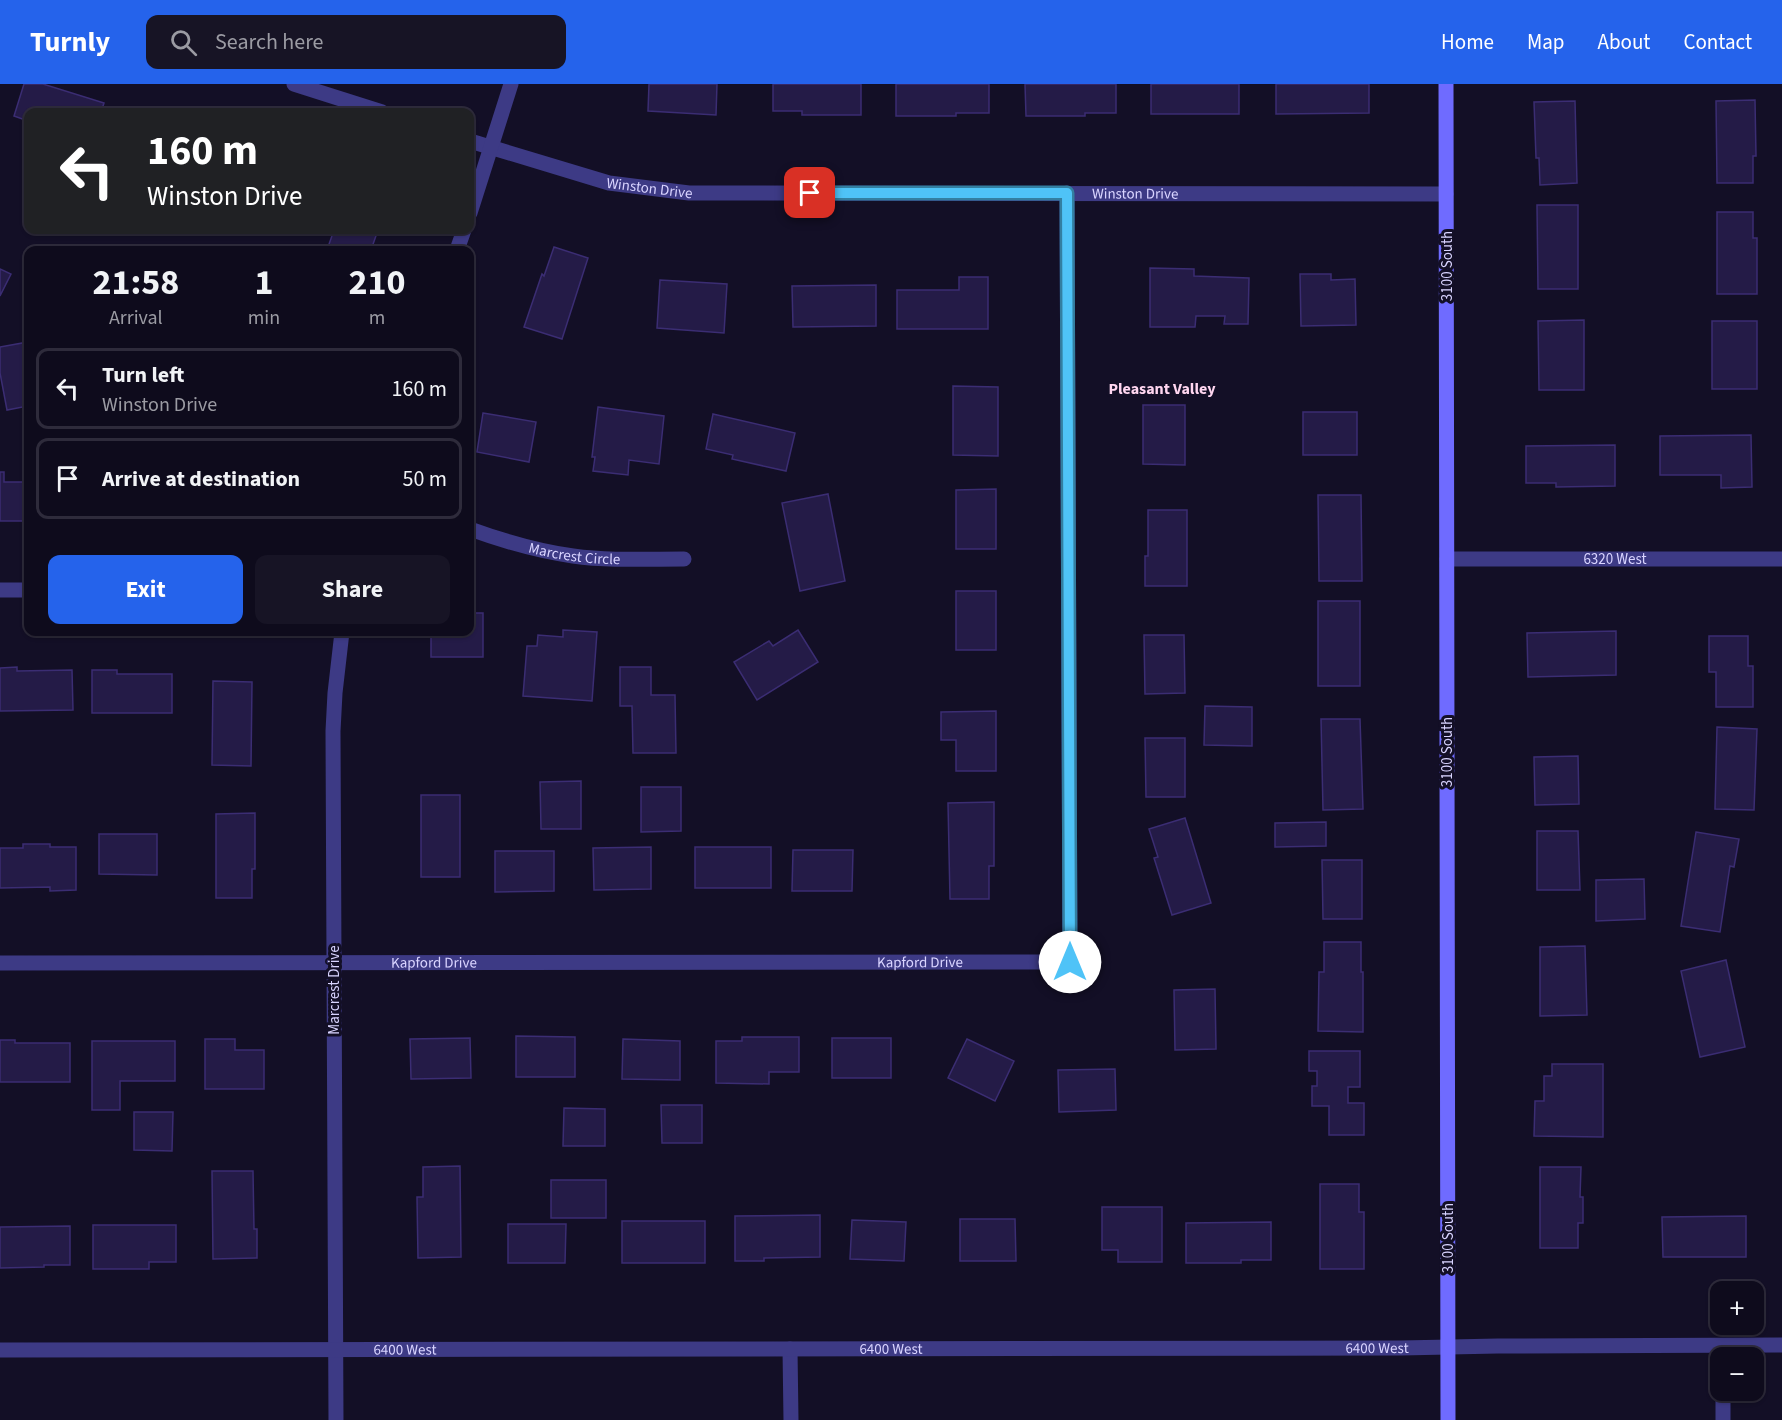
<!DOCTYPE html>
<html lang="en">
<head>
<meta charset="utf-8">
<style>
  :root { --surface:#0e0b1c; --page:#171425; --text:#f1f3f6; --muted:#9b9ba3; --line:#2e2b3b; --accent:#2563eb }
  body { margin:0; font-family:"Source Sans 3",sans-serif; background:var(--page); color:var(--text); height:100vh; display:flex; flex-direction:column; font-size:22px; white-space:nowrap }
  * { box-sizing:border-box; margin:0 }
  p { font-size:20px; color:var(--muted) }
  .icon { flex:none; width:33px; height:33px; fill:none; stroke:currentColor; stroke-width:2; stroke-linecap:round; stroke-linejoin:round }
  .map { position:relative; flex:1; overflow:hidden }
  .side { position:absolute; left:24px; top:162px; width:450px; height:390px; display:flex; flex-direction:column; background:var(--surface); border-radius:12px; box-shadow:0 2px 4px #0004,0 0 0 2px var(--line) }
  .side>* { flex:none }
  .guide { position:absolute; left:24px; top:24px; width:450px; height:126px; border-radius:12px; box-shadow:0 2px 4px #0004,0 0 0 2px var(--line); background:#202124; color:#fff; overflow:hidden }
  .fabs { position:absolute; left:1710px; top:1197px; display:grid; gap:12px }
  .fabs a { display:grid; place-items:center; width:54px; height:54px; border-radius:12px; background:var(--surface); box-shadow:0 2px 4px #0004,0 0 0 2px var(--line); font-size:30px }
  .pin { position:absolute; display:grid; place-items:center; width:51px; height:51px; color:#fff; margin:-26px; border-radius:12px; box-shadow:0 3px 9px #0006 }
  .me { position:absolute; width:66px; margin:-33px; rotate:0deg; stroke-linejoin:round; filter:drop-shadow(0 0 4px #0008) }
  .turn { display:flex; align-items:center; gap:21px; height:126px; padding:0 24px; font-size:27px }
  .turn .icon { width:78px; height:78px; stroke-width:2.5 }
  .turn b { display:block; font-size:42px; line-height:51px }
  .eta { display:flex; justify-content:space-evenly; align-items:center; height:102px; text-align:center }
  .eta b { font-size:36px; font-weight:700; line-height:42px }
  .action { display:flex; gap:12px; margin-top:auto; padding:12px 24px }
  .action a { flex:1; height:69px; border-radius:12px; background:var(--accent); color:#fff; font-size:24px; font-weight:700; line-height:69px; text-align:center }
  .action a+a { background:var(--page); color:var(--text) }
  ul { padding:0; list-style:none }
  li { display:flex; align-items:center; gap:18px; height:81px; margin:0 12px 9px; padding:0 12px; border:3px solid var(--line); border-radius:12px }
  li div { flex:1 }
  li b { display:block; font-size:22px }
  li em { font-style:normal }
  header { display:flex; align-items:center; gap:36px; box-sizing:border-box; height:84px; padding:0 30px; background:var(--accent); color:#fff }
  header strong { font-size:28px }
  nav { display:flex; gap:33px; margin-inline-start:auto; font-size:21px }
  .search { width:420px; height:54px; background:var(--page); display:flex; align-items:center; gap:15px; box-sizing:border-box; padding:0 21px; border-radius:12px; color:var(--muted); font-size:22px }
  .map>svg:first-child { display:block }
  .building { fill:#241b47; stroke:#3b2d73; stroke-width:1.5 }
  .lines { fill:none; stroke-linecap:round; stroke-linejoin:round }
  .minor { stroke:#3d3a85; stroke-width:15 }
  .tertiary { stroke:#3d3a85; stroke-width:15 }
  .secondary { stroke:#6f6bff; stroke-width:15 }
  .route-casing { stroke:#337fa1; stroke-width:15 }
  .route { stroke:#4fc3f7; stroke-width:10 }
  .labels { text-anchor:middle; dominant-baseline:central; stroke-width:6; stroke-linejoin:round; paint-order:stroke }
  .street-label { font-size:15px; fill:#d9d4ff; stroke:#130f26 }
  .neighbourhood-label { font-size:16px; font-weight:bold; fill:#ffd6f0; stroke:#130f26 }
</style>
</head>
<body>
<header>
<strong>Turnly</strong>
<div class="search"><svg class="icon" aria-label="search" viewBox="0 0 24 24"><circle cx="10" cy="10" r="6"/><path d="M15 15l6 6"/></svg>Search here</div>
<nav><a>Home</a><a>Map</a><a>About</a><a>Contact</a></nav>
</header>
<div class="map">
<svg width="1782" height="1336" viewBox="0 0 1782 1336">
  <rect width="100%" height="100%" fill="#130f26"/>
  <g class="building">
    <path d="M 24,0 L 43,0 L 104,19 L 101,28 L 28,28 L 28,37 L 14,32 Z"/>
    <path d="M 649,0 L 717,0 L 716,31 L 648,27 Z"/>
    <path d="M 773,0 L 861,0 L 861,31 L 802,31 L 802,27 L 773,27 Z"/>
    <path d="M 896,0 L 989,0 L 989,29 L 956,29 L 956,32 L 896,32 Z"/>
    <path d="M 1025,0 L 1116,0 L 1116,29 L 1085,29 L 1085,32 L 1026,32 Z"/>
    <rect x="1151" y="0" width="88" height="30"/>
    <path d="M 1276,0 L 1369,0 L 1369,29 L 1276,30 Z"/>
    <path d="M 1755,16 L 1756,72 L 1753,72 L 1753,99 L 1717,99 L 1716,17 Z"/>
    <path d="M 1575,17 L 1577,99 L 1540,101 L 1539,74 L 1536,74 L 1534,18 Z"/>
    <path d="M 1537,121 L 1578,121 L 1578,205 L 1538,205 Z"/>
    <path d="M 1717,128 L 1753,128 L 1753,154 L 1757,154 L 1757,210 L 1717,210 Z"/>
    <path d="M 334,146 L 378,146 L 371,166 L 327,166 Z"/>
    <path d="M 554,163 L 588,174 L 562,255 L 524,243 L 542,190 L 544,192 Z"/>
    <path d="M 1150,184 L 1194,185 L 1194,192 L 1249,194 L 1248,240 L 1224,240 L 1225,232 L 1196,232 L 1195,243 L 1150,243 Z"/>
    <path d="M 0,185 L 11,190 L 0,212 Z"/>
    <path d="M 1300,190 L 1331,190 L 1331,196 L 1355,195 L 1356,241 L 1301,242 Z"/>
    <path d="M 959,193 L 988,193 L 988,245 L 897,245 L 897,206 L 959,206 Z"/>
    <path d="M 660,196 L 727,200 L 724,249 L 657,244 Z"/>
    <path d="M 876,201 L 876,242 L 793,243 L 792,202 Z"/>
    <path d="M 1584,236 L 1584,306 L 1539,306 L 1538,237 Z"/>
    <rect x="1712" y="237" width="45" height="68"/>
    <path d="M 28,258 L 28,322 L 7,326 L 0,289 L 0,263 Z"/>
    <path d="M 953,302 L 998,303 L 998,372 L 953,371 Z"/>
    <path d="M 1143,321 L 1185,321 L 1185,381 L 1143,380 Z"/>
    <path d="M 598,323 L 664,332 L 659,380 L 629,376 L 628,391 L 593,387 L 595,373 L 592,373 Z"/>
    <rect x="1303" y="328" width="54" height="43"/>
    <path d="M 483,329 L 536,338 L 529,378 L 477,368 Z"/>
    <path d="M 713,330 L 795,349 L 786,387 L 732,375 L 733,371 L 706,365 Z"/>
    <path d="M 1751,351 L 1752,403 L 1721,404 L 1721,391 L 1660,391 L 1660,352 Z"/>
    <path d="M 1615,361 L 1615,402 L 1556,403 L 1556,399 L 1526,399 L 1526,362 Z"/>
    <path d="M 0,388 L 4,388 L 4,398 L 28,398 L 28,437 L 0,437 Z"/>
    <path d="M 996,405 L 996,465 L 956,465 L 956,406 Z"/>
    <path d="M 828,410 L 845,497 L 800,507 L 782,419 Z"/>
    <path d="M 1318,411 L 1361,411 L 1362,497 L 1319,497 Z"/>
    <path d="M 1148,426 L 1187,426 L 1187,502 L 1145,502 L 1145,472 L 1148,472 Z"/>
    <rect x="956" y="507" width="40" height="59"/>
    <rect x="1318" y="517" width="42" height="85"/>
    <path d="M 470,529 L 483,529 L 483,573 L 431,573 L 431,548 L 470,548 Z"/>
    <path d="M 563,546 L 597,548 L 592,617 L 523,612 L 527,562 L 537,562 L 538,551 L 563,553 Z"/>
    <path d="M 798,546 L 818,578 L 757,616 L 734,578 L 769,557 L 773,562 Z"/>
    <path d="M 1616,547 L 1616,591 L 1528,593 L 1527,549 Z"/>
    <path d="M 1144,551 L 1184,551 L 1185,609 L 1145,610 Z"/>
    <path d="M 1709,552 L 1748,552 L 1748,582 L 1753,582 L 1753,623 L 1716,623 L 1716,588 L 1709,588 Z"/>
    <path d="M 17,583 L 17,587 L 72,586 L 73,626 L 0,627 L 0,584 Z"/>
    <path d="M 620,583 L 651,583 L 651,611 L 675,611 L 676,669 L 633,669 L 632,622 L 620,622 Z"/>
    <path d="M 92,586 L 117,586 L 117,590 L 172,590 L 172,629 L 92,629 Z"/>
    <path d="M 213,597 L 252,598 L 251,682 L 212,681 Z"/>
    <path d="M 1205,622 L 1252,623 L 1252,662 L 1204,661 Z"/>
    <path d="M 996,627 L 996,687 L 956,687 L 956,656 L 941,656 L 941,628 Z"/>
    <path d="M 1321,635 L 1360,635 L 1363,725 L 1323,726 Z"/>
    <path d="M 1717,643 L 1757,645 L 1754,726 L 1715,725 Z"/>
    <path d="M 1145,654 L 1185,654 L 1185,713 L 1146,713 Z"/>
    <path d="M 1578,672 L 1579,720 L 1535,721 L 1534,673 Z"/>
    <path d="M 581,697 L 581,745 L 541,745 L 540,698 Z"/>
    <path d="M 641,703 L 681,703 L 681,747 L 641,748 Z"/>
    <rect x="421" y="711" width="39" height="82"/>
    <path d="M 994,718 L 994,782 L 989,782 L 989,815 L 950,815 L 948,719 Z"/>
    <path d="M 255,729 L 255,785 L 252,785 L 252,814 L 216,814 L 216,730 Z"/>
    <path d="M 1185,734 L 1211,819 L 1172,831 L 1154,774 L 1158,773 L 1149,745 Z"/>
    <path d="M 1326,738 L 1326,762 L 1275,763 L 1275,739 Z"/>
    <path d="M 1537,747 L 1578,747 L 1580,806 L 1537,806 Z"/>
    <path d="M 1696,748 L 1739,755 L 1734,783 L 1730,782 L 1720,848 L 1681,842 Z"/>
    <path d="M 99,750 L 157,750 L 157,791 L 99,790 Z"/>
    <path d="M 23,760 L 50,760 L 50,763 L 76,763 L 76,806 L 50,807 L 50,803 L 0,804 L 0,764 L 23,764 Z"/>
    <path d="M 651,763 L 651,805 L 594,806 L 593,764 Z"/>
    <rect x="695" y="763" width="76" height="41"/>
    <path d="M 793,766 L 853,766 L 852,807 L 792,807 Z"/>
    <path d="M 495,767 L 554,767 L 554,807 L 495,808 Z"/>
    <path d="M 1322,776 L 1362,776 L 1362,835 L 1323,835 Z"/>
    <path d="M 1644,795 L 1645,835 L 1596,837 L 1596,796 Z"/>
    <path d="M 1324,858 L 1361,858 L 1361,888 L 1363,888 L 1363,948 L 1318,947 L 1319,888 L 1324,888 Z"/>
    <path d="M 1585,862 L 1587,931 L 1540,932 L 1540,863 Z"/>
    <path d="M 1726,876 L 1745,963 L 1700,973 L 1681,887 Z"/>
    <path d="M 1215,905 L 1216,965 L 1175,966 L 1174,906 Z"/>
    <path d="M 516,952 L 575,953 L 575,993 L 516,993 Z"/>
    <path d="M 742,953 L 799,953 L 799,988 L 769,988 L 769,1000 L 716,999 L 716,957 L 742,957 Z"/>
    <path d="M 470,954 L 471,994 L 411,995 L 410,955 Z"/>
    <rect x="832" y="954" width="59" height="40"/>
    <path d="M 205,955 L 235,955 L 235,966 L 264,966 L 264,1005 L 205,1005 Z"/>
    <path d="M 623,955 L 680,957 L 680,996 L 622,995 Z"/>
    <path d="M 967,955 L 1014,977 L 995,1017 L 948,994 Z"/>
    <path d="M 0,956 L 15,956 L 15,959 L 70,959 L 70,998 L 0,998 Z"/>
    <path d="M 92,957 L 175,957 L 175,997 L 120,997 L 120,1026 L 92,1026 Z"/>
    <path d="M 1309,967 L 1360,967 L 1360,1003 L 1348,1003 L 1348,1019 L 1364,1019 L 1364,1051 L 1329,1051 L 1329,1022 L 1312,1022 L 1312,1002 L 1317,1002 L 1317,987 L 1309,987 Z"/>
    <path d="M 1552,980 L 1603,980 L 1603,1053 L 1534,1052 L 1535,1017 L 1544,1017 L 1544,992 L 1552,992 Z"/>
    <path d="M 1115,985 L 1116,1026 L 1059,1028 L 1058,986 Z"/>
    <path d="M 661,1021 L 702,1021 L 702,1059 L 662,1059 Z"/>
    <path d="M 564,1024 L 605,1025 L 605,1062 L 563,1062 Z"/>
    <path d="M 134,1028 L 173,1028 L 172,1067 L 134,1066 Z"/>
    <path d="M 460,1082 L 461,1173 L 418,1174 L 417,1113 L 423,1113 L 423,1083 Z"/>
    <path d="M 1540,1083 L 1581,1083 L 1580,1113 L 1583,1113 L 1583,1139 L 1578,1139 L 1578,1164 L 1540,1164 Z"/>
    <path d="M 212,1087 L 253,1087 L 254,1145 L 257,1145 L 257,1174 L 213,1175 Z"/>
    <rect x="551" y="1096" width="55" height="38"/>
    <path d="M 1320,1100 L 1359,1100 L 1359,1128 L 1364,1128 L 1364,1185 L 1320,1185 Z"/>
    <path d="M 1102,1123 L 1162,1123 L 1162,1178 L 1118,1178 L 1118,1166 L 1102,1166 Z"/>
    <path d="M 820,1131 L 820,1173 L 764,1174 L 764,1177 L 735,1177 L 735,1132 Z"/>
    <path d="M 1746,1132 L 1746,1173 L 1663,1173 L 1662,1133 Z"/>
    <path d="M 960,1135 L 1015,1135 L 1016,1177 L 960,1177 Z"/>
    <path d="M 852,1136 L 906,1138 L 904,1177 L 850,1175 Z"/>
    <rect x="622" y="1137" width="83" height="42"/>
    <path d="M 1271,1138 L 1271,1176 L 1241,1176 L 1241,1179 L 1186,1179 L 1186,1139 Z"/>
    <path d="M 508,1140 L 566,1140 L 565,1179 L 508,1179 Z"/>
    <path d="M 93,1141 L 176,1141 L 176,1178 L 149,1178 L 149,1185 L 93,1185 Z"/>
    <path d="M 70,1142 L 70,1181 L 44,1181 L 44,1183 L 0,1184 L 0,1143 Z"/>
  </g>
  <g class="lines">
    <g class="minor">
      <path d="M 294,0 L 382,28"/>
      <path id="s1" d="M 470,57 L 609,99 L 689,109 L 1446,110"/>
      <path d="M 470,129 L 511,0"/>
      <path d="M 457,166 L 464,146"/>
      <path id="s2" d="M 470,445 C 503,457 537,467 573,472 C 609,477 647,475 684,475"/>
      <path id="s3" d="M 1447,475 L 1782,475"/>
      <path d="M 0,506 L 28,506"/>
      <path id="s4" d="M 0,879 L 1070,878 L 1067,109"/>
      <path d="M 790,1265 L 791,1336"/>
      <path d="M 1723,1306 L 1723,1336"/>
      <path d="M 336,1336 L 333,647 L 335,609 L 342,548"/>
    </g>
    <path class="tertiary" id="s5" d="M 0,1266 L 1401,1264 L 1498,1262 L 1782,1261"/>
    <path class="secondary" d="M 1446,0 L 1448,1336"/>
  </g>
  <g class="lines">
    <g class="route-casing">
      <path id="route" d="M 810,109 L 1067,109 L 1070,878"/>
    </g>
    <use href="#route" class="route"/>
  </g>
  <g class="labels">
    <g class="street-label">
      <text stroke="none"><textPath href="#s1" startOffset="186">Winston Drive</textPath></text>
      <text stroke="none"><textPath href="#s1" startOffset="672">Winston Drive</textPath></text>
      <text transform="translate(1447 182) rotate(-90)">3100 South</text>
      <text stroke="none"><textPath href="#s2" startOffset="108">Marcrest Circle</textPath></text>
      <text stroke="none"><textPath href="#s3" startOffset="168">6320 West</textPath></text>
      <text transform="translate(1447 668) rotate(-90)">3100 South</text>
      <text stroke="none"><textPath href="#s4" startOffset="434">Kapford Drive</textPath></text>
      <text stroke="none"><textPath href="#s4" startOffset="920">Kapford Drive</textPath></text>
      <text transform="translate(334 906) rotate(-90)">Marcrest Drive</text>
      <text transform="translate(1448 1154) rotate(-90)">3100 South</text>
      <text stroke="none"><textPath href="#s5" startOffset="1377">6400 West</textPath></text>
      <text stroke="none"><textPath href="#s5" startOffset="891">6400 West</textPath></text>
      <text stroke="none"><textPath href="#s5" startOffset="405">6400 West</textPath></text>
    </g>
    <g class="neighbourhood-label">
      <text x="1162" y="305">Pleasant Valley</text>
    </g>
  </g>
</svg>
<div class="fabs">
<a>+</a>
<a>−</a>
</div>
<div class="pin" style="left:810px;top:109px;background:#d93025"><svg class="icon" aria-label="arrive" viewBox="0 0 24 24"><path d="M6 21V4h12l-3 4 3 4H6"/></svg></div>
<svg class="me" style="left:1070px;top:878px" viewBox="-20 -20 40 40"><circle r="19" fill="#fff"/><path d="M0-13L10 11 0 6-10 11z" fill="#4fc3f7"/></svg>
<div class="guide">
<div class="turn"><svg class="icon" aria-label="left" viewBox="0 0 24 24"><path d="M17 20v-9H6M10 6l-5 5 5 5"/></svg><div><b>160 m</b>Winston Drive</div></div>
</div>
<section class="side">
<div class="eta">
<div><b>21:58</b><p>Arrival</p></div>
<div><b>1</b><p>min</p></div>
<div><b>210</b><p>m</p></div>
</div>
<ul>
<li><svg class="icon" aria-label="left" viewBox="0 0 24 24"><path d="M17 20v-9H6M10 6l-5 5 5 5"/></svg><div><b>Turn left</b><p>Winston Drive</p></div><em>160 m</em></li>
<li><svg class="icon" aria-label="arrive" viewBox="0 0 24 24"><path d="M6 21V4h12l-3 4 3 4H6"/></svg><div><b>Arrive at destination</b></div><em>50 m</em></li>
</ul>
<div class="action"><a>Exit</a><a>Share</a></div>
</section>
</div>
</body>
</html>
